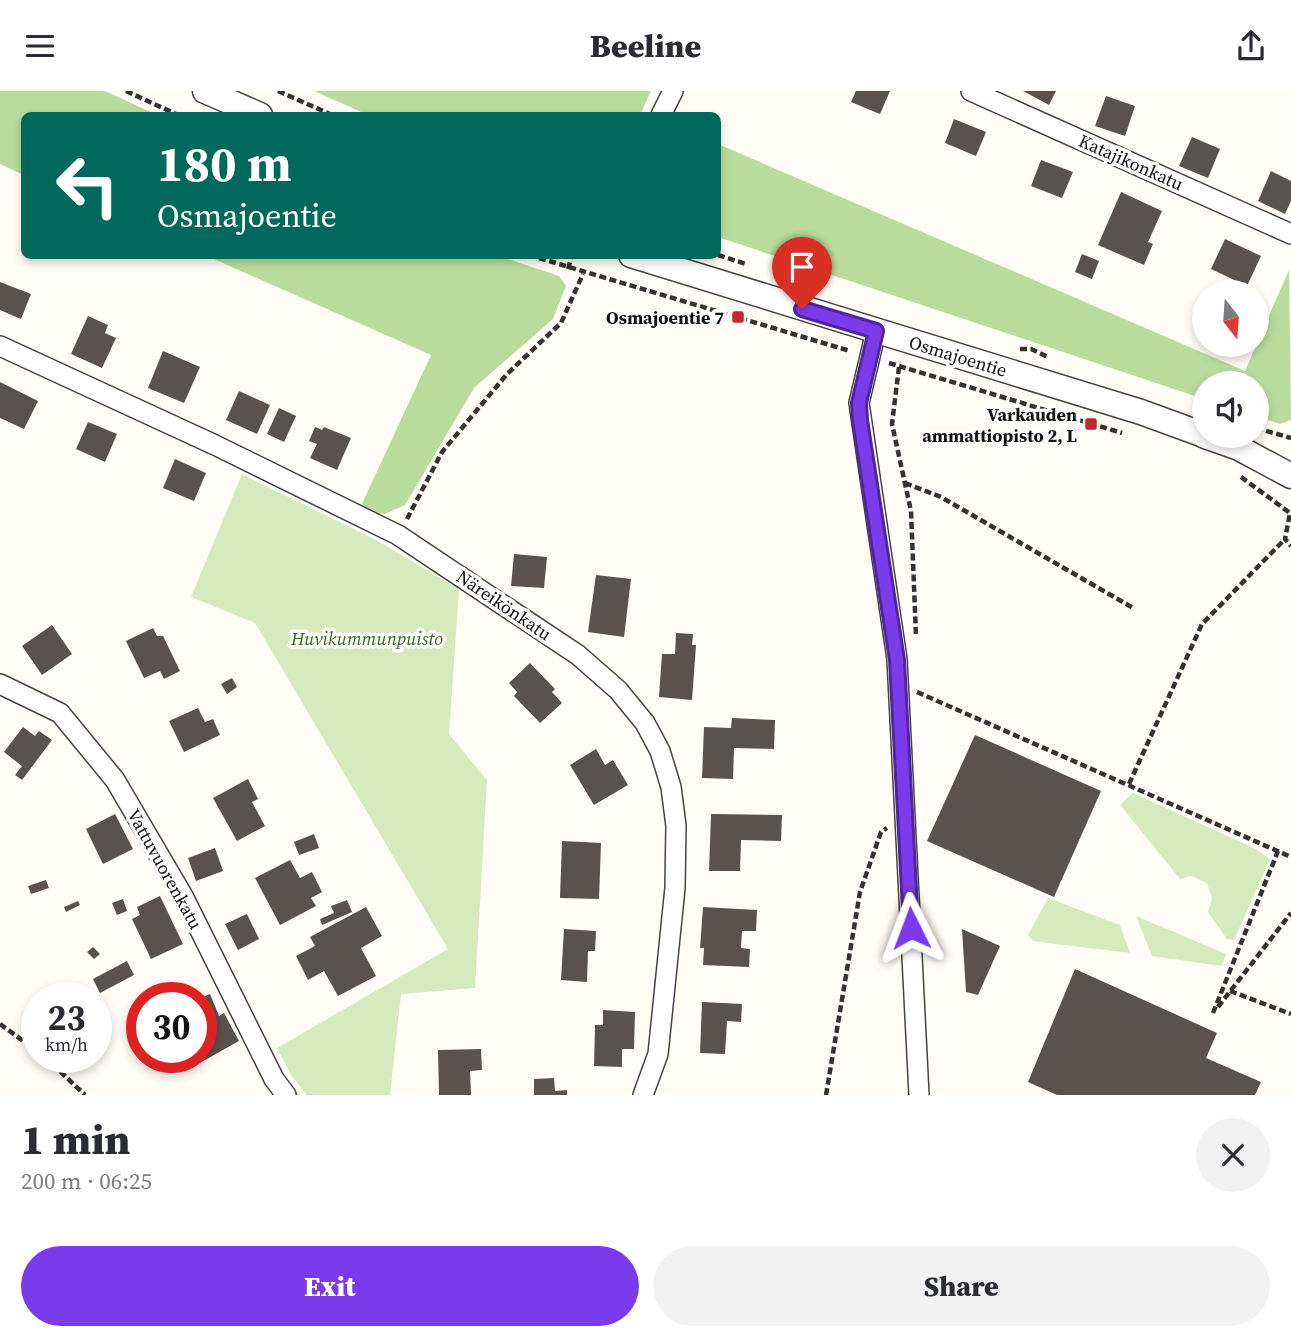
<!DOCTYPE html>
<html lang="en">
<head>
<meta charset="utf-8">
<style>
  :root { --surface:#fff; --page:#f2f2f3; --text:#2b2b33; --muted:#7c7c81; --accent:#7c3aed }
  body { margin:0; font-family:"Source Serif 4",serif; background:var(--page); color:var(--text); height:100vh; display:flex; flex-direction:column; font-size:26px; white-space:nowrap }
  * { box-sizing:border-box; margin:0 }
  p { font-size:23px; color:var(--muted) }
  .icon { flex:none; width:38px; height:38px; fill:none; stroke:currentColor; stroke-width:2; stroke-linecap:round; stroke-linejoin:round }
  .map { position:relative; height:1004px; overflow:hidden }
  .side { display:flex; flex-direction:column; background:var(--surface); flex:1 }
  .side>* { flex:none }
  .hud { position:absolute; left:21px; top:21px; width:700px; height:147px; border-radius:10px; box-shadow:0 4px 10px #0003; background:#00695c; color:#fff; overflow:hidden }
  .needle { width:46px; rotate:163deg }
  .tools { position:absolute; left:1192px; top:189px; display:grid; gap:14px }
  .tools a { display:grid; place-items:center; width:77px; height:77px; border-radius:50%; background:var(--surface); box-shadow:0 4px 10px #0003; font-size:35px }
  .speed { position:absolute; left:21px; top:891px; display:flex; gap:14px; font-size:35px; font-weight:700; text-align:center }
  .speed>* { display:grid; place-content:center; width:91px; height:91px; border-radius:50%; background:var(--surface); box-shadow:0 4px 10px #0003; line-height:1 }
  .speed small { font-size:18px; font-weight:400 }
  .speed .limit { border:10px solid #d22; background:#fff; color:#111 }
  .pin { position:absolute; display:grid; place-items:center; width:60px; height:60px; color:#fff; margin:-72px -30px; border-radius:50% 50% 50% 0; rotate:-45deg; box-shadow:0 0 7px #0007 }
  .pin .icon { rotate:45deg }
  .me { position:absolute; width:77px; margin:-38px; rotate:357deg; stroke-linejoin:round; filter:drop-shadow(0 0 5px #0008) }
  .turn { display:flex; align-items:center; gap:24px; height:147px; padding:0 21px; font-size:32px }
  .turn .icon { width:91px; height:91px; stroke-width:2.5 }
  .turn b { display:block; font-size:49px; line-height:60px }
  .round { display:grid; place-items:center; flex:none; width:74px; height:74px; border-radius:37px; background:var(--page) }
  .headline { display:flex; align-items:center; justify-content:space-between; height:119px; padding:0 21px }
  h1 { font-size:42px; font-weight:800; line-height:52px }
  .primary-button { display:flex; gap:14px; margin-top:auto; padding:14px 21px }
  .primary-button a { flex:1; height:80px; border-radius:42px; background:var(--accent); color:#fff; font-size:28px; font-weight:800; line-height:80px; text-align:center }
  .primary-button a+a { background:var(--page); color:var(--text) }
  header { display:flex; justify-content:space-between; align-items:center; height:91px; padding:0 21px; background:var(--surface); font-size:32px; font-weight:800 }
  .map>svg:first-child { display:block }
  .green { fill:#d5ebbd }
  .forest { fill:#b9dc9c }
  .building { fill:#5a524d }
  .lines { fill:none; stroke-linecap:round; stroke-linejoin:round }
  .minor-casing { stroke:#444; stroke-width:22 }
  .tertiary-casing { stroke:#444; stroke-width:27 }
  .path { stroke:#333; stroke-width:4.5; stroke-dasharray:7 3.5; stroke-linecap:butt }
  .minor { stroke:#fff; stroke-width:19 }
  .tertiary { stroke:#fff; stroke-width:24 }
  .route-casing { stroke:#51269a; stroke-width:18 }
  .route { stroke:#7c3aed; stroke-width:12 }
  .poi-dot { fill:#c4262e; stroke:#fff; stroke-width:2.5 }
  .labels { text-anchor:middle; dominant-baseline:central; stroke-width:7; stroke-linejoin:round; paint-order:stroke }
  .street-label { font-size:18px; fill:#111; stroke:#fff }
  .poi-label { font-size:18px; font-weight:bold; fill:#111; stroke:#fff; text-anchor:end }
  .park-label { font-size:18px; font-style:italic; fill:#2f6b1f; stroke:#fff }
</style>
</head>
<body>
<header><svg class="icon" aria-label="menu" viewBox="0 0 24 24"><path d="M4 6h16M4 12h16M4 18h16"/></svg>Beeline<svg class="icon" aria-label="share" viewBox="0 0 24 24"><path d="M12 15V3M7 8l5-5 5 5M5 13v7h14v-7"/></svg></header>
<div class="map">
<svg width="1291" height="1004" viewBox="0 0 1291 1004">
  <rect width="100%" height="100%" fill="#fffdf5"/>
  <g class="green">
    <path d="M 242,383 L 378,450 L 459,498 L 449,643 L 487,689 L 475,897 L 401,903 L 390,1004 L 307,1004 L 291,984 L 277,957 L 448,858 L 255,532 L 191,506 Z"/>
    <path d="M 1133,702 L 1256,758 L 1270,768 L 1234,849 L 1227,848 L 1208,821 L 1212,808 L 1207,792 L 1191,785 L 1180,788 L 1120,714 Z"/>
    <path d="M 1048,807 L 1120,834 L 1130,862 L 1033,850 L 1028,844 Z"/>
    <path d="M 1136,825 L 1226,863 L 1222,875 L 1152,865 Z"/>
  </g>
  <g class="forest">
    <path d="M 0,0 L 105,0 L 157,24 L 24,24 L 24,84 L 0,73 Z"/>
    <path d="M 314,0 L 651,0 L 640,24 L 368,24 Z"/>
    <path d="M 718,53 L 1245,280 L 1289,179 L 1291,329 L 1280,333 L 1257,325 L 1256,292 L 1204,292 L 1204,308 L 718,146 Z"/>
    <path d="M 207,165 L 499,165 L 559,185 L 566,195 L 553,228 L 474,297 L 405,414 L 385,423 L 359,419 L 431,264 Z"/>
  </g>
  <g class="building">
    <path d="M 856,0 L 890,0 L 880,23 L 851,11 Z"/>
    <path d="M 1023,0 L 1056,0 L 1049,14 Z"/>
    <path d="M 1106,5 L 1135,15 L 1125,45 L 1095,35 Z"/>
    <path d="M 954,28 L 986,41 L 976,65 L 945,52 Z"/>
    <path d="M 1192,46 L 1220,58 L 1208,87 L 1179,75 Z"/>
    <path d="M 1041,69 L 1073,81 L 1062,107 L 1031,95 Z"/>
    <path d="M 1271,80 L 1291,90 L 1291,110 L 1285,123 L 1258,110 Z"/>
    <path d="M 1121,101 L 1162,120 L 1148,151 L 1153,153 L 1144,174 L 1098,154 Z"/>
    <path d="M 1225,148 L 1261,165 L 1247,195 L 1211,178 Z"/>
    <path d="M 1082,163 L 1099,170 L 1092,188 L 1075,181 Z"/>
    <path d="M 0,191 L 31,203 L 21,228 L 0,219 Z"/>
    <path d="M 88,225 L 108,234 L 105,242 L 116,247 L 102,277 L 71,263 Z"/>
    <path d="M 163,260 L 200,276 L 184,312 L 148,297 Z"/>
    <path d="M 0,291 L 38,310 L 24,338 L 0,327 Z"/>
    <path d="M 239,300 L 270,314 L 257,343 L 226,329 Z"/>
    <path d="M 279,317 L 296,325 L 284,351 L 267,343 Z"/>
    <path d="M 88,331 L 117,343 L 105,371 L 76,358 Z"/>
    <path d="M 315,336 L 322,339 L 324,336 L 351,347 L 337,379 L 310,367 L 317,353 L 309,350 Z"/>
    <path d="M 175,368 L 206,382 L 194,410 L 163,397 Z"/>
    <path d="M 514,463 L 547,466 L 544,497 L 511,495 Z"/>
    <path d="M 596,484 L 631,488 L 624,546 L 588,541 Z"/>
    <path d="M 52,534 L 72,563 L 42,584 L 22,555 Z"/>
    <path d="M 153,537 L 157,545 L 163,545 L 180,580 L 164,588 L 160,580 L 144,587 L 126,550 Z"/>
    <path d="M 676,542 L 693,543 L 692,554 L 696,554 L 692,609 L 659,606 L 662,563 L 675,563 Z"/>
    <path d="M 530,572 L 555,598 L 552,601 L 562,612 L 540,632 L 514,605 L 517,601 L 509,592 Z"/>
    <path d="M 232,587 L 237,596 L 227,603 L 221,593 Z"/>
    <path d="M 198,617 L 205,631 L 213,628 L 220,644 L 184,661 L 169,630 Z"/>
    <path d="M 732,627 L 775,629 L 774,658 L 734,657 L 733,688 L 702,687 L 704,636 L 731,637 Z"/>
    <path d="M 23,636 L 35,645 L 39,640 L 52,649 L 22,689 L 15,684 L 22,675 L 4,661 Z"/>
    <path d="M 975,644 L 1101,700 L 1054,806 L 927,750 Z"/>
    <path d="M 596,658 L 605,674 L 613,669 L 628,694 L 594,714 L 570,674 Z"/>
    <path d="M 248,688 L 258,708 L 252,711 L 265,735 L 237,750 L 213,707 Z"/>
    <path d="M 115,723 L 133,758 L 103,773 L 86,738 Z"/>
    <path d="M 711,723 L 782,724 L 781,750 L 741,749 L 740,780 L 709,780 Z"/>
    <path d="M 314,743 L 319,757 L 299,764 L 294,751 Z"/>
    <path d="M 562,750 L 601,752 L 599,808 L 560,807 Z"/>
    <path d="M 215,757 L 223,780 L 196,790 L 188,767 Z"/>
    <path d="M 290,769 L 300,787 L 312,781 L 322,801 L 311,807 L 316,815 L 280,834 L 255,787 Z"/>
    <path d="M 46,789 L 49,797 L 31,803 L 28,795 Z"/>
    <path d="M 160,805 L 183,853 L 151,868 L 132,828 L 140,824 L 137,816 Z"/>
    <path d="M 123,808 L 127,820 L 117,824 L 112,812 Z"/>
    <path d="M 347,809 L 352,821 L 322,834 L 320,828 L 334,822 L 331,815 Z"/>
    <path d="M 78,810 L 80,814 L 66,821 L 64,816 Z"/>
    <path d="M 366,816 L 382,845 L 361,857 L 376,885 L 338,905 L 324,880 L 308,889 L 296,865 L 315,855 L 310,846 Z"/>
    <path d="M 703,816 L 757,819 L 756,840 L 742,840 L 741,857 L 750,858 L 749,876 L 703,874 L 704,857 L 700,857 Z"/>
    <path d="M 247,823 L 259,848 L 238,859 L 225,833 Z"/>
    <path d="M 564,838 L 596,840 L 595,860 L 588,860 L 587,891 L 561,889 Z"/>
    <path d="M 962,838 L 1000,855 L 978,904 L 966,901 Z"/>
    <path d="M 93,856 L 100,863 L 94,868 L 87,861 Z"/>
    <path d="M 127,870 L 134,884 L 100,902 L 93,888 Z"/>
    <path d="M 1075,878 L 1217,942 L 1206,967 L 1261,991 L 1255,1004 L 1057,1004 L 1028,991 Z"/>
    <path d="M 210,903 L 219,925 L 224,922 L 239,950 L 198,973 L 194,966 L 201,966 L 201,954 L 204,952 L 201,947 L 201,907 Z"/>
    <path d="M 702,911 L 742,913 L 741,931 L 727,930 L 725,963 L 700,962 Z"/>
    <path d="M 603,919 L 635,921 L 634,958 L 622,958 L 622,976 L 594,975 L 595,934 L 603,934 Z"/>
    <path d="M 481,958 L 482,979 L 470,980 L 471,1004 L 439,1004 L 438,959 Z"/>
    <path d="M 554,987 L 555,1000 L 567,999 L 567,1004 L 534,1004 L 534,988 Z"/>
  </g>
  <g class="lines">
    <g class="minor-casing">
      <g id="minor">
        <path d="M 971,0 L 1291,143"/>
        <path d="M 661,24 L 673,0"/>
        <path d="M 876,240 L 859,312 L 897,568 L 919,1004"/>
        <path d="M 0,255 L 215,354 L 398,444 L 578,564 L 618,599 L 645,632 L 660,660 L 671,696 L 676,735 L 675,797 L 658,963 L 643,1004"/>
        <path d="M 0,593 L 60,622 L 115,689 L 183,805 L 274,988 L 286,1004"/>
      </g>
    </g>
    <g class="tertiary-casing">
      <g id="tertiary">
        <path d="M 205,0 L 260,24"/>
        <path d="M 631,164 L 1141,321 L 1204,344"/>
        <path d="M 1205,345 L 1239,357 L 1291,385"/>
      </g>
    </g>
    <g class="path">
      <path d="M 126,0 L 178,24"/>
      <path d="M 278,0 L 332,24"/>
      <path d="M 529,164 L 850,260"/>
      <path d="M 718,164 L 746,173"/>
      <path d="M 568,178 L 572,164"/>
      <path d="M 1020,258 L 1031,258 L 1048,266"/>
      <path d="M 889,272 L 1122,342"/>
      <path d="M 899,276 L 892,333 L 911,420 L 916,545"/>
      <path d="M 1256,337 L 1291,347"/>
      <path d="M 1241,386 L 1290,422 L 1285,448 L 1291,455"/>
      <path d="M 905,392 L 941,406 L 1135,518"/>
      <path d="M 407,428 L 442,361 L 507,283 L 561,232 L 583,183"/>
      <path d="M 917,601 L 1291,766"/>
      <path d="M 1129,693 L 1202,533 L 1285,448"/>
      <path d="M 1230,900 L 1291,923"/>
      <path d="M 1218,916 L 1291,822"/>
      <path d="M 1213,922 L 1278,760"/>
      <path d="M 0,933 L 37,960"/>
      <path d="M 45,966 L 85,1004"/>
      <path d="M 826,1004 L 860,801 L 881,741 L 887,737"/>
    </g>
    <use href="#minor" class="minor"/>
    <use href="#tertiary" class="tertiary"/>
  </g>
  <g class="lines">
    <g class="route-casing">
      <path id="route" d="M 802,218 L 876,240 L 859,312 L 860,329 L 897,569 L 911,837"/>
    </g>
    <use href="#route" class="route"/>
  </g>
  <g class="poi-dot">
    <rect x="731" y="219" width="14" height="14" rx="3.5"/>
    <rect x="1084" y="326" width="14" height="14" rx="3.5"/>
  </g>
  <g class="labels">
    <g class="street-label">
      <text transform="translate(1131 71) rotate(24)">Katajikonkatu</text>
      <text transform="translate(958 265) rotate(17)">Osmajoentie</text>
      <text transform="translate(504 514) rotate(34)">Näreikönkatu</text>
      <text transform="translate(165 778) rotate(61)">Vattuvuorenkatu</text>
    </g>
    <g class="poi-label">
      <text x="724" y="226">Osmajoentie 7</text>
      <text x="1077" y="323">Varkauden<tspan x="1077" dy="21">ammattiopisto 2, L</tspan></text>
    </g>
    <g class="park-label">
      <text x="367" y="547">Huvikummunpuisto</text>
    </g>
  </g>
</svg>
<div class="tools">
<a><svg class="needle" viewBox="-14 -14 28 28"><path d="M0-13l5 13h-10z" fill="#e53935"/><path d="M0 13l5-13h-10z" fill="#7c7c81"/></svg></a>
<a><svg class="icon" aria-label="sound" viewBox="0 0 24 24"><path d="M4 9h4l5-4v14l-5-4H4zM17 9q2 3 0 6"/></svg></a>
</div>
<div class="speed"><div>23<small>km/h</small></div><div class="limit">30</div></div>
<div class="pin" style="left:802px;top:218px;background:#d93025"><svg class="icon" aria-label="arrive" viewBox="0 0 24 24"><path d="M6 21V4h12l-3 4 3 4H6"/></svg></div>
<svg class="me" style="left:911px;top:837px" viewBox="-20 -20 40 40"><path d="M0-17L14 15 0 8-14 15z" fill="#7c3aed" stroke="#fff" stroke-width="4"/></svg>
<div class="hud">
<div class="turn"><svg class="icon" aria-label="left" viewBox="0 0 24 24"><path d="M17 20v-9H6M10 6l-5 5 5 5"/></svg><div><b>180 m</b>Osmajoentie</div></div>
</div>
</div>
<section class="side">
<div class="headline"><div><h1>1 min</h1><p>200 m · 06:25</p></div><a class="round"><svg class="icon" aria-label="close" viewBox="0 0 24 24"><path d="M6 6l12 12M18 6L6 18"/></svg></a></div>
<div class="primary-button"><a>Exit</a><a>Share</a></div>
</section>
</body>
</html>
